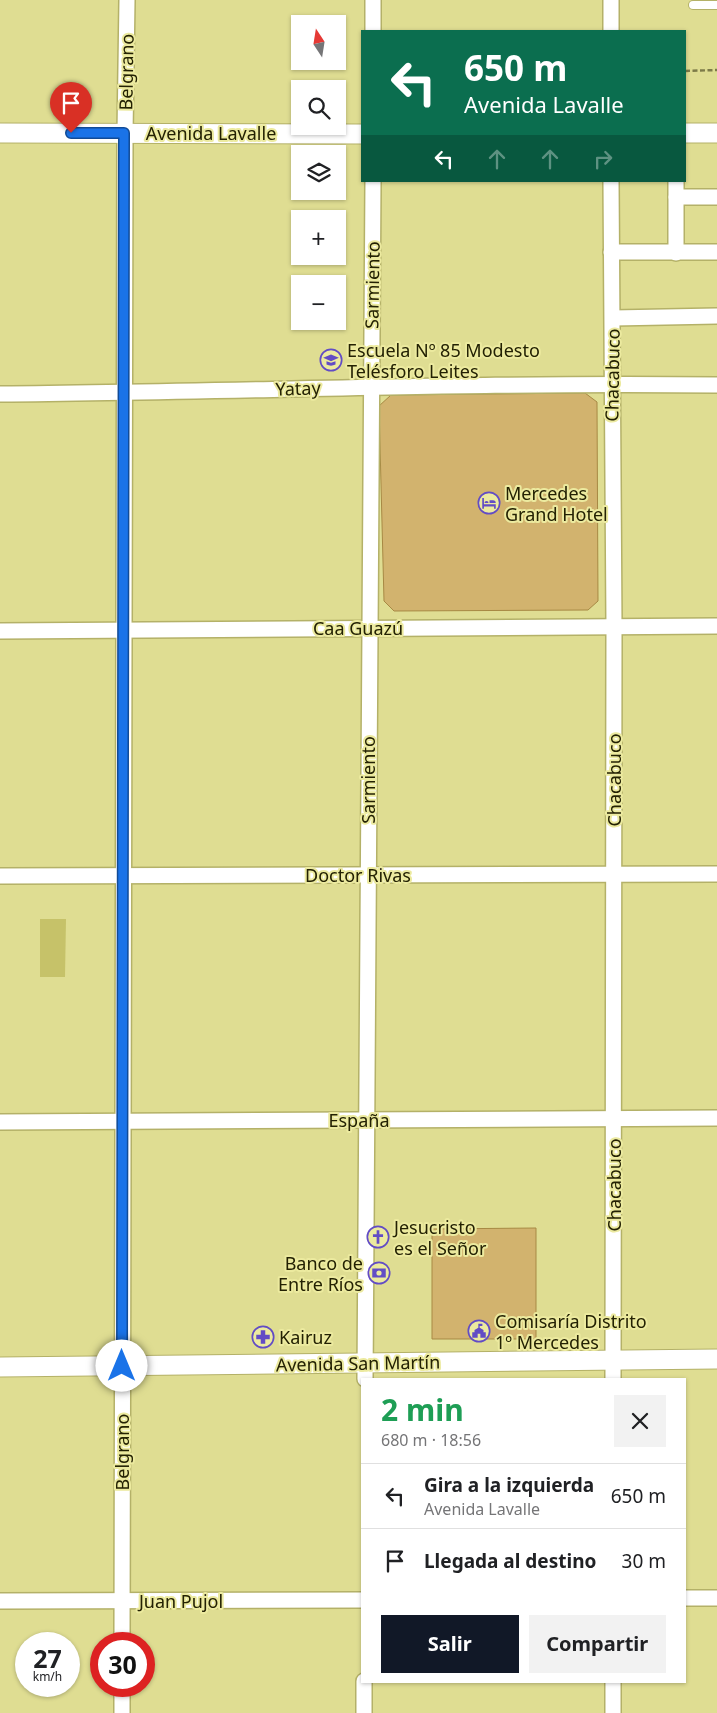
<!DOCTYPE html>
<html lang="es">
<head>
<meta charset="utf-8">
<style>
  :root { --surface:#fff; --page:#f2f2f2; --text:#202124; --muted:#757577; --line:#e0e0e0; --accent:#111827 }
  body { margin:0; font-family:"Noto Sans",sans-serif; background:var(--page); color:var(--text); height:100vh; display:flex; flex-direction:column; font-size:19px; white-space:nowrap }
  * { box-sizing:border-box; margin:0 }
  p { font-size:16px; color:var(--muted) }
  .icon { flex:none; width:28px; height:28px; fill:none; stroke:currentColor; stroke-width:2; stroke-linecap:round; stroke-linejoin:round }
  .map { position:relative; flex:1; overflow:hidden }
  .drawer { position:absolute; left:361px; top:1378px; width:325px; height:305px; display:flex; flex-direction:column; background:var(--surface); border-radius:0px; box-shadow:0 1px 4px #0004 }
  .drawer>* { flex:none }
  .hud { position:absolute; left:361px; top:30px; width:325px; height:152px; border-radius:0px; box-shadow:0 1px 4px #0004; background:#0b6e4f; color:#fff; overflow:hidden }
  .needle { width:32px; rotate:348deg }
  .fabs { position:absolute; left:291px; top:15px; display:grid; gap:10px }
  .fabs a { display:grid; place-items:center; width:55px; height:55px; border-radius:0px; background:var(--surface); box-shadow:0 1px 4px #0004; font-size:25px }
  .speed { position:absolute; left:15px; top:1632px; display:flex; gap:10px; font-size:25px; font-weight:700; text-align:center }
  .speed>* { display:grid; place-content:center; width:65px; height:65px; border-radius:50%; background:var(--surface); box-shadow:0 1px 4px #0004; line-height:1 }
  .speed small { font-size:12px; font-weight:400 }
  .speed .limit { border:8px solid #d22; background:#fff; color:#111 }
  .pin { position:absolute; display:grid; place-items:center; width:42px; height:42px; color:#fff; margin:-51px -21px; border-radius:50% 50% 50% 0; rotate:-45deg; box-shadow:0 0 5px #0007 }
  .pin .icon { rotate:45deg }
  .me { position:absolute; width:55px; margin:-28px; rotate:0deg; stroke-linejoin:round; filter:drop-shadow(0 0 4px #0008) }
  .turn { display:flex; align-items:center; gap:18px; height:105px; padding:0 20px; font-size:22px }
  .turn .icon { width:65px; height:65px; stroke-width:2.5 }
  .turn b { display:block; font-size:35px; line-height:42px }
  .lanes { display:flex; align-items:center; height:48px; padding:0 20px; background:#0003; justify-content:center; gap:25px; direction:ltr }
  .lanes .off { opacity:.35 }
  .round { display:grid; place-items:center; flex:none; width:52px; height:52px; border-radius:0px; background:var(--page) }
  .overview { display:flex; align-items:center; justify-content:space-between; height:85px; padding:0 20px }
  h1 { font-size:30px; font-weight:700; line-height:38px; color:#1e9e55 }
  .action { display:flex; gap:10px; margin-top:auto; padding:10px 20px }
  .action a { flex:1; height:58px; border-radius:0px; background:var(--accent); color:#fff; font-size:20px; font-weight:700; line-height:58px; text-align:center }
  .action a+a { background:var(--page); color:var(--text) }
  ul { padding:0; list-style:none }
  li { display:flex; align-items:center; gap:15px; height:65px; padding:0 20px; border-top:1px solid var(--line) }
  li div { flex:1 }
  li b { display:block; font-size:19px }
  li em { font-style:normal }
  .map>svg:first-child { display:block }
  .green { fill:#c6c269 }
  .building { fill:#d2b36e; stroke:#a78944 }
  .lines { fill:none; stroke-linecap:round; stroke-linejoin:round }
  .service-casing { stroke:#b4b168; stroke-width:10 }
  .minor-casing { stroke:#b4b168; stroke-width:18 }
  .tertiary-casing { stroke:#b4b168; stroke-width:21 }
  .path { stroke:#7d7b48; stroke-width:2.5; stroke-dasharray:5 2.5; stroke-linecap:butt }
  .service { stroke:#fff; stroke-width:8 }
  .minor { stroke:#fff; stroke-width:15 }
  .tertiary { stroke:#fff; stroke-width:19 }
  .route-casing { stroke:#114b97; stroke-width:12 }
  .route { stroke:#1a73e8; stroke-width:9 }
  .labels { text-anchor:middle; dominant-baseline:central; stroke-width:4; stroke-linejoin:round; paint-order:stroke }
  .street-label { font-size:18px; fill:#232103; stroke:#ecea9f }
  .poi-label { font-size:18px; fill:#232103; stroke:#ecea9f; text-anchor:start }
</style>
</head>
<body>
<div class="map">
<svg width="717" height="1713" viewBox="0 0 717 1713">
  <rect width="100%" height="100%" fill="#dfdd92"/>
  <path class="green" d="M 40,919 L 66,919 L 65,977 L 40,977 Z"/>
  <g class="building">
    <path d="M 585,393 L 597,402 L 598,601 L 588,610 L 394,611 L 384,601 L 379,406 L 391,395 Z"/>
    <path d="M 536,1228 L 536,1339 L 432,1339 L 432,1229 Z"/>
  </g>
  <g class="lines">
    <g class="service-casing">
      <path id="service" d="M 693,5 L 717,5"/>
    </g>
    <g class="minor-casing">
      <g id="minor">
        <path d="M 373,0 L 373,31"/>
        <path d="M 611,31 L 611,0"/>
        <path d="M 611,181 L 614,626 L 613,1379"/>
        <path d="M 676,181 L 676,253"/>
        <path d="M 676,197 L 717,197"/>
        <path d="M 611,252 L 717,252"/>
        <path d="M 613,318 L 717,316"/>
        <path d="M 0,394 C 239,392 478,382 717,385"/>
        <path d="M 0,631 L 717,626"/>
        <path d="M 0,876 L 717,874"/>
        <path d="M 0,1122 L 717,1118"/>
        <path d="M 365,1379 L 373,181"/>
        <path d="M 685,1598 L 717,1598"/>
        <path d="M 0,1601 L 362,1600"/>
        <path d="M 122,1644 L 125,133 L 127,0"/>
        <path d="M 122,1713 L 122,1686"/>
        <path d="M 364,1713 L 364,1681"/>
        <path d="M 613,1713 L 613,1681"/>
      </g>
    </g>
    <g class="tertiary-casing">
      <g id="tertiary">
        <path d="M 0,133 L 362,134"/>
        <path d="M 685,133 L 717,133"/>
        <path d="M 0,1367 L 717,1359"/>
      </g>
    </g>
    <path class="path" d="M 685,71 L 717,70"/>
    <use href="#service" class="service"/>
    <use href="#minor" class="minor"/>
    <use href="#tertiary" class="tertiary"/>
  </g>
  <g class="lines">
    <g class="route-casing">
      <path id="route" d="M 71,133 L 124,133 L 122,1366"/>
    </g>
    <use href="#route" class="route"/>
  </g>
  <defs>
    <g id="school-ring" transform="scale(1.125)"><circle r="9.5" fill="#ecea9f" stroke="#624cc5" stroke-width="1.5"/><path d="M0-5L7-2L0 1L-7-2ZM-4 1L0 2.5L4 1V4Q0 6-4 4Z" fill="#624cc5"/></g>
    <g id="hotel-ring" transform="scale(1.125)"><circle r="9.5" fill="#ecea9f" stroke="#624cc5" stroke-width="1.5"/><path d="M-6-4.5h1.5V1H6V5H4.5V3h-9V5H-6ZM-4 0a1.8 1.8 0 1 1 3.6 0ZM.5 0V-2.5h3Q6-2.5 6 0Z" fill="#624cc5"/></g>
    <g id="church-ring" transform="scale(1.125)"><circle r="9.5" fill="#ecea9f" stroke="#624cc5" stroke-width="1.5"/><path d="M-1.2-6h2.4v3.5h3.3v2.4h-3.3V6h-2.4V-.1h-3.3v-2.4h3.3Z" fill="#624cc5"/></g>
    <g id="bank-ring" transform="scale(1.125)"><circle r="9.5" fill="#ecea9f" stroke="#624cc5" stroke-width="1.5"/><path d="M-6-4H6V4H-6ZM0-2.3a2.3 2.3 0 1 0 0 4.6a2.3 2.3 0 1 0 0-4.6Z" fill="#624cc5"/></g>
    <g id="civic-ring" transform="scale(1.125)"><circle r="9.5" fill="#ecea9f" stroke="#624cc5" stroke-width="1.5"/><path d="M-.6-6.5H3V-4.5H.6V-3L4-1V1h2V6H-6V1h2V-1L-.6-3ZM-1.2 2.5V6h2.4V2.5Z" fill="#624cc5"/></g>
    <g id="pharmacy-ring" transform="scale(1.125)"><circle r="9.5" fill="#ecea9f" stroke="#624cc5" stroke-width="1.5"/><path d="M-2-6h4v4h4v4h-4v4h-4v-4h-4v-4h4Z" fill="#624cc5"/></g>
  </defs>
  <g fill-rule="evenodd">
    <use href="#school-ring" x="331" y="360"/>
    <use href="#hotel-ring" x="489" y="503"/>
    <use href="#church-ring" x="378" y="1237"/>
    <use href="#bank-ring" x="379" y="1273"/>
    <use href="#civic-ring" x="479" y="1331"/>
    <use href="#pharmacy-ring" x="263" y="1337"/>
  </g>
  <g class="labels">
    <g class="street-label">
      <text transform="translate(126 72) rotate(-89)">Belgrano</text>
      <text x="211" y="133">Avenida Lavalle</text>
      <text transform="translate(372 285) rotate(-89)">Sarmiento</text>
      <text transform="translate(612 375) rotate(-89)">Chacabuco</text>
      <text transform="translate(298 388) rotate(-2)">Yatay</text>
      <text x="358" y="628">Caa Guazú</text>
      <text transform="translate(368 780) rotate(-90)">Sarmiento</text>
      <text transform="translate(614 780) rotate(-90)">Chacabuco</text>
      <text x="358" y="875">Doctor Rivas</text>
      <text x="359" y="1120">España</text>
      <text transform="translate(614 1185) rotate(-90)">Chacabuco</text>
      <text transform="translate(358 1363) rotate(-1)">Avenida San Martín</text>
      <text transform="translate(122 1452) rotate(-90)">Belgrano</text>
      <text x="181" y="1601">Juan Pujol</text>
    </g>
    <g class="poi-label">
      <text x="347" y="350">Escuela Nº 85 Modesto<tspan x="347" dy="21">Telésforo Leites</tspan></text>
      <text x="505" y="493">Mercedes<tspan x="505" dy="21">Grand Hotel</tspan></text>
      <text x="394" y="1227">Jesucristo<tspan x="394" dy="21">es el Señor</tspan></text>
      <text x="363" y="1263" text-anchor="end">Banco de<tspan x="363" dy="21">Entre Ríos</tspan></text>
      <text x="495" y="1321">Comisaría Distrito<tspan x="495" dy="21">1º Mercedes</tspan></text>
      <text x="279" y="1337">Kairuz</text>
    </g>
  </g>
</svg>
<div class="fabs">
<a><svg class="needle" viewBox="-14 -14 28 28"><path d="M0-13l5 13h-10z" fill="#e53935"/><path d="M0 13l5-13h-10z" fill="#757577"/></svg></a>
<a><svg class="icon" aria-label="search" viewBox="0 0 24 24"><circle cx="10" cy="10" r="6"/><path d="M15 15l6 6"/></svg></a>
<a><svg class="icon" aria-label="layers" viewBox="0 0 24 24"><path d="M12 4l9 5-9 5-9-5zM3 14l9 5 9-5"/></svg></a>
<a>+</a>
<a>−</a>
</div>
<div class="speed"><div>27<small>km/h</small></div><div class="limit">30</div></div>
<div class="pin" style="left:71px;top:133px;background:#d93025"><svg class="icon" aria-label="arrive" viewBox="0 0 24 24"><path d="M6 21V4h12l-3 4 3 4H6"/></svg></div>
<svg class="me" style="left:122px;top:1366px" viewBox="-20 -20 40 40"><circle r="19" fill="#fff"/><path d="M0-13L10 11 0 6-10 11z" fill="#1a73e8"/></svg>
<div class="hud">
<div class="turn"><svg class="icon" aria-label="left" viewBox="0 0 24 24"><path d="M17 20v-9H6M10 6l-5 5 5 5"/></svg><div><b>650 m</b>Avenida Lavalle</div></div>
<div class="lanes"><svg class="icon" aria-label="left" viewBox="0 0 24 24"><path d="M17 20v-9H6M10 6l-5 5 5 5"/></svg><svg class="icon off" aria-label="ahead" viewBox="0 0 24 24"><path d="M12 20V5M6 11l6-6 6 6"/></svg><svg class="icon off" aria-label="ahead" viewBox="0 0 24 24"><path d="M12 20V5M6 11l6-6 6 6"/></svg><svg class="icon off" aria-label="right" viewBox="0 0 24 24"><path d="M7 20v-9h11M14 6l5 5-5 5"/></svg></div>
</div>
<section class="drawer">
<div class="overview"><div><h1>2 min</h1><p>680 m · 18:56</p></div><a class="round"><svg class="icon" aria-label="close" viewBox="0 0 24 24"><path d="M6 6l12 12M18 6L6 18"/></svg></a></div>
<ul>
<li><svg class="icon" aria-label="left" viewBox="0 0 24 24"><path d="M17 20v-9H6M10 6l-5 5 5 5"/></svg><div><b>Gira a la izquierda</b><p>Avenida Lavalle</p></div><em>650 m</em></li>
<li><svg class="icon" aria-label="arrive" viewBox="0 0 24 24"><path d="M6 21V4h12l-3 4 3 4H6"/></svg><div><b>Llegada al destino</b></div><em>30 m</em></li>
</ul>
<div class="action"><a>Salir</a><a>Compartir</a></div>
</section>
</div>
</body>
</html>
